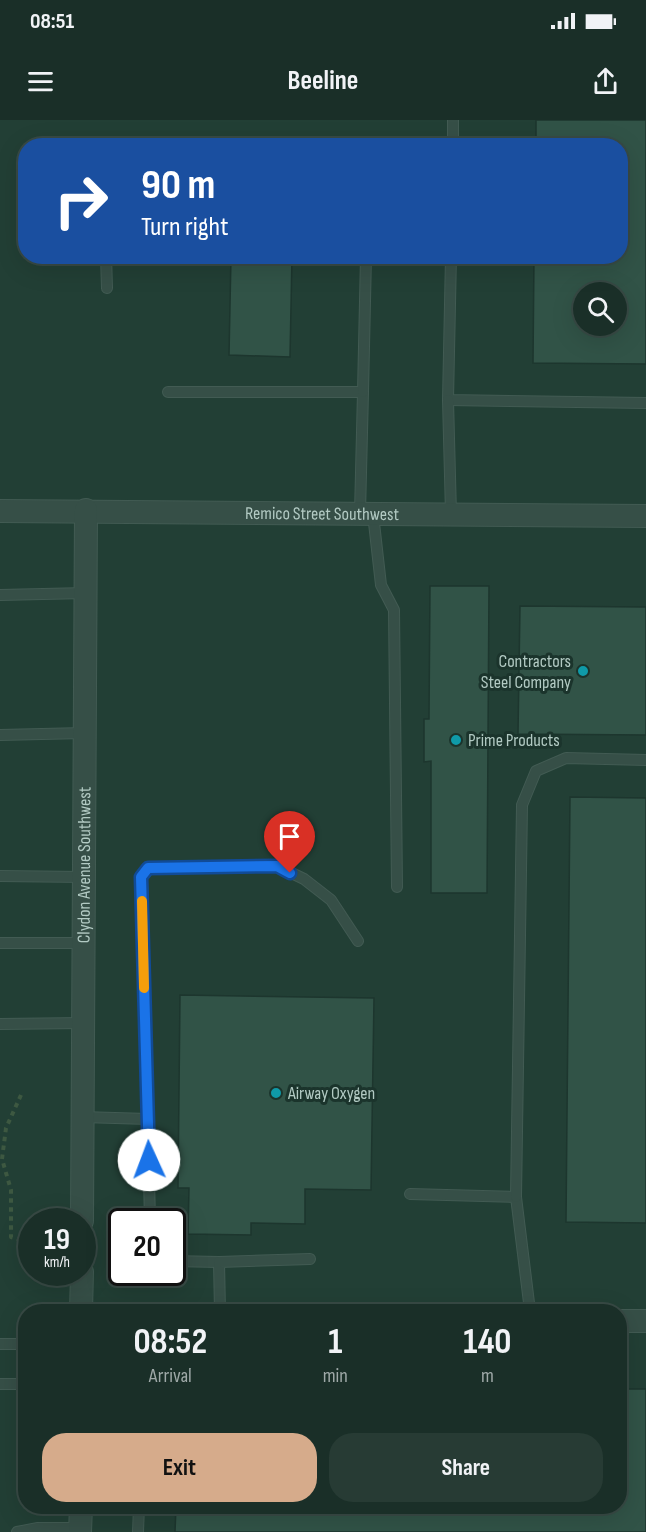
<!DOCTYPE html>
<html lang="en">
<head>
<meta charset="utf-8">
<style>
  :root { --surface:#1a2f28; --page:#273b34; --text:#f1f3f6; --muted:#9fa9a8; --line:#384a45; --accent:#d6ab8b }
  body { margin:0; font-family:"Sofia Sans Condensed",sans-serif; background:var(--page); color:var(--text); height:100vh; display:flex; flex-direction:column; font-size:22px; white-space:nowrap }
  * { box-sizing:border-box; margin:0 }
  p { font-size:20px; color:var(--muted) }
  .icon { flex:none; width:33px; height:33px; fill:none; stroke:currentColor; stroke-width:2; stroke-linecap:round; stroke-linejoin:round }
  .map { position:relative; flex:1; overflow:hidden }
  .sheet { position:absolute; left:18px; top:1184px; width:609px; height:210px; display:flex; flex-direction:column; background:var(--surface); border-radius:24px; box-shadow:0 6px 24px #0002,0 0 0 2px var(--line) }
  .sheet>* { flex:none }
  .hud { position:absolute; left:18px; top:18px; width:610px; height:126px; border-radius:24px; box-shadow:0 6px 24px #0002,0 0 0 2px var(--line); background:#1a4fa0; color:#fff; overflow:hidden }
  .buttons { position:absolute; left:573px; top:162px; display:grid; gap:12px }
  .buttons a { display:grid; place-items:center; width:54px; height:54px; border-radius:50%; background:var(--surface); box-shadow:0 6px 24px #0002,0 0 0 2px var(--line); font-size:30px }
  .speed { position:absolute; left:18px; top:1088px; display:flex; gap:12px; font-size:30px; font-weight:700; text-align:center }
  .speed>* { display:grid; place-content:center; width:78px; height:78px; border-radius:50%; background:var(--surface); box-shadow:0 6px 24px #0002,0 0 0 2px var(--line); line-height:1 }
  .speed small { font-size:15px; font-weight:400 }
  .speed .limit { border:3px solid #111; border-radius:9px; background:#fff; color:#111 }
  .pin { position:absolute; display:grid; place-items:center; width:51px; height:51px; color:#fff; margin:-62px -26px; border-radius:50% 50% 50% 0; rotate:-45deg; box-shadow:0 0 6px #0007 }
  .pin .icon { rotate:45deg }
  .me { position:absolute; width:66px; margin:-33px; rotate:358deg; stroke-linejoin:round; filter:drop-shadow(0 0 4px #0008) }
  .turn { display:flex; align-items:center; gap:21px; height:126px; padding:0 24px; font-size:27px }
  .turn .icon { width:78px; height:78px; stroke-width:2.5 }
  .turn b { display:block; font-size:42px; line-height:51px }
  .eta { display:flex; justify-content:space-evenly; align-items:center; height:102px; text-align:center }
  .eta b { font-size:36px; font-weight:700; line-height:42px }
  .action { display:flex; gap:12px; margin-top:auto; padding:12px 24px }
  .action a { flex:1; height:69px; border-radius:24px; background:var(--accent); color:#111; font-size:24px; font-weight:700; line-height:69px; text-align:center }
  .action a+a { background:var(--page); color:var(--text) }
  .status { display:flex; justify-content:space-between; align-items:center; height:42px; padding:0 30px; background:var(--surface); direction:ltr }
  .status svg { height:16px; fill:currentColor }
  header { display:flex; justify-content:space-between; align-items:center; height:78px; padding:0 24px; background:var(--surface); font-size:27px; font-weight:700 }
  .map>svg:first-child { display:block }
  .building { fill:#315347; stroke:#1d362e; stroke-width:1.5; fill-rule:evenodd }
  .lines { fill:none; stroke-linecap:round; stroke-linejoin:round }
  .lane-casing { stroke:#425b53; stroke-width:12 }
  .street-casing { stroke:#425b53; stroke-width:24 }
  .path { stroke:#3d5841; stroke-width:4; stroke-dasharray:4.5 4.5; stroke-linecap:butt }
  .lane { stroke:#364f47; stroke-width:10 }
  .street { stroke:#364f47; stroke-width:22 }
  .route-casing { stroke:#114b97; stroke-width:15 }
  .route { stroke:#1a73e8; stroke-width:10 }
  .slow { stroke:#f59e0b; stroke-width:10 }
  .culture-dot { fill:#0f9aa8; stroke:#1b342c; stroke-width:2 }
  .labels { text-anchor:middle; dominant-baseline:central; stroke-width:6; stroke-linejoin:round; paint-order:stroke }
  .street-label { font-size:18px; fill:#b2cac3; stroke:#1b342c }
  .poi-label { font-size:18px; fill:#b2cac3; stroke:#1b342c; text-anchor:start }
</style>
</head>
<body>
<div class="status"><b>08:51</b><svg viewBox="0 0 49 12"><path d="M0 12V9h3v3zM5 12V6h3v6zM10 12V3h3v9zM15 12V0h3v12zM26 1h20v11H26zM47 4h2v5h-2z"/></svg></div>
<header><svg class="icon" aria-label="menu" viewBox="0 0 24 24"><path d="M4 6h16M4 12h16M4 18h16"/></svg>Beeline<svg class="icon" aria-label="share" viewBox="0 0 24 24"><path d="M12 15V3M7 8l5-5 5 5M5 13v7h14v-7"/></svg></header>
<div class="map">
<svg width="646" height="1412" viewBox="0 0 646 1412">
  <rect width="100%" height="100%" fill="#223f35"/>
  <g class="building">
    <path d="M 536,0 L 646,0 L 646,244 L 533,243 L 534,136 L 621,136 L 621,26 L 536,26 ZM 584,172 L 616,172 L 616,206 L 584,206 Z"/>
    <path d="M 231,136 L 292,136 L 290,237 L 229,235 Z"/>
    <path d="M 430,466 L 489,466 L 487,773 L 431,773 L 431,641 L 424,642 L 424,599 L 429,599 Z"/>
    <path d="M 520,486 L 646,487 L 646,615 L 518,614 Z"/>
    <path d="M 570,677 L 646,678 L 646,1103 L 566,1102 Z"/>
    <path d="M 180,875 L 374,878 L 371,1070 L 305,1069 L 305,1104 L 251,1103 L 251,1115 L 188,1114 L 189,1068 L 178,1068 Z"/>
    <path d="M 620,1269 L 646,1269 L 646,1412 L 175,1412 L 176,1386 L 620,1386 Z"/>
  </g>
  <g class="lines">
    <g class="lane-casing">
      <g id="lane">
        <path d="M 453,26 L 453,0"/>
        <path d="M 106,136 L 107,168"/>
        <path d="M 451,136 L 448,280 L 646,283"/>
        <path d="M 168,272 L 363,272 L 360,393"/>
        <path d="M 363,272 L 366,136"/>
        <path d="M 448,280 L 451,394"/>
        <path d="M 373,394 L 381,465 L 394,490 L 397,767"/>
        <path d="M 0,475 L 86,473"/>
        <path d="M 0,615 L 84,613"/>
        <path d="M 0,756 L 83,757"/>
        <path d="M 0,823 L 83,823"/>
        <path d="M 0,904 L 83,903"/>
        <path d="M 82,997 L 148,999"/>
        <path d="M 410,1074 L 516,1077 L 530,1191"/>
        <path d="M 516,1077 L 522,685 L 536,651 L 566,638 L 646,640"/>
        <path d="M 150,1101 L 142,757 L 149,749 L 277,746 L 304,759 L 331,780 L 358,821"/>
        <path d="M 172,1141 L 219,1142"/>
        <path d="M 220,1191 L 219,1142 L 310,1139"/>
        <path d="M 0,1224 L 26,1224"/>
        <path d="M 0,1264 L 26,1264"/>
        <path d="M 17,1412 L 38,1408 L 80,1408"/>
        <path d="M 138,1412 L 139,1386"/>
      </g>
    </g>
    <g class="street-casing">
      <g id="street">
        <path id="s1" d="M 0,391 L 646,396"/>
        <path id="s2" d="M 82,1101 L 86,390"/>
        <path d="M 81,1191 L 82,1152"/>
        <path d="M 620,1201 L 646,1201"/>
        <path d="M 80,1412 L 81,1386"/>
      </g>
    </g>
    <path class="path" d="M 21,975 L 6,1008 L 2,1039 L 11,1070 L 11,1117 L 24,1121"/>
    <use href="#lane" class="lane"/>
    <use href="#street" class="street"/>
  </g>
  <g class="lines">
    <g class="route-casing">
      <path id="route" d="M 149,1040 L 141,757 L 148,748 L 277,746 L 290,753"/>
    </g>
    <use href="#route" class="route"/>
    <path class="slow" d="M 142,781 L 144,868"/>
  </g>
  <g class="culture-dot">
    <circle cx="583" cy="551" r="6"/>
    <circle cx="456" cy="620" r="6"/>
    <circle cx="276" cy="973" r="6"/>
  </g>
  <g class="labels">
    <g class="street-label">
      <text stroke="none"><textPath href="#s1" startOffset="322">Remico Street Southwest</textPath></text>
      <text stroke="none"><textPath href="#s2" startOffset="356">Clydon Avenue Southwest</textPath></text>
    </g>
    <g class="poi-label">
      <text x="571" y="541" text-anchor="end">Contractors<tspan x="571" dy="21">Steel Company</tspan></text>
      <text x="468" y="620">Prime Products</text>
      <text x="288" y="973">Airway Oxygen</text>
    </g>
  </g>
</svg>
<div class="buttons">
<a><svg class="icon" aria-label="search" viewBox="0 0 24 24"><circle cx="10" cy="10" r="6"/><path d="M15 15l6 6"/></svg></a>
</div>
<div class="speed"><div>19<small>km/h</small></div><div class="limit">20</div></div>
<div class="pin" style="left:290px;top:753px;background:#d93025"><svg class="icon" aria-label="arrive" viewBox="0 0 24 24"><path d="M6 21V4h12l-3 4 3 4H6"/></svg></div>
<svg class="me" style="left:149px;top:1040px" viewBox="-20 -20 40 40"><circle r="19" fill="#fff"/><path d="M0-13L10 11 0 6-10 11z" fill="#1a73e8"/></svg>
<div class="hud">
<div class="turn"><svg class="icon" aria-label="right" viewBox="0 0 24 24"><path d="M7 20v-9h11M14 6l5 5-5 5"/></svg><div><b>90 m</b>Turn right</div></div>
</div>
<section class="sheet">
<div class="eta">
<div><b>08:52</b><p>Arrival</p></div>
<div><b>1</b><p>min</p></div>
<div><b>140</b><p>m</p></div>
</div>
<div class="action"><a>Exit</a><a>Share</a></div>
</section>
</div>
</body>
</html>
